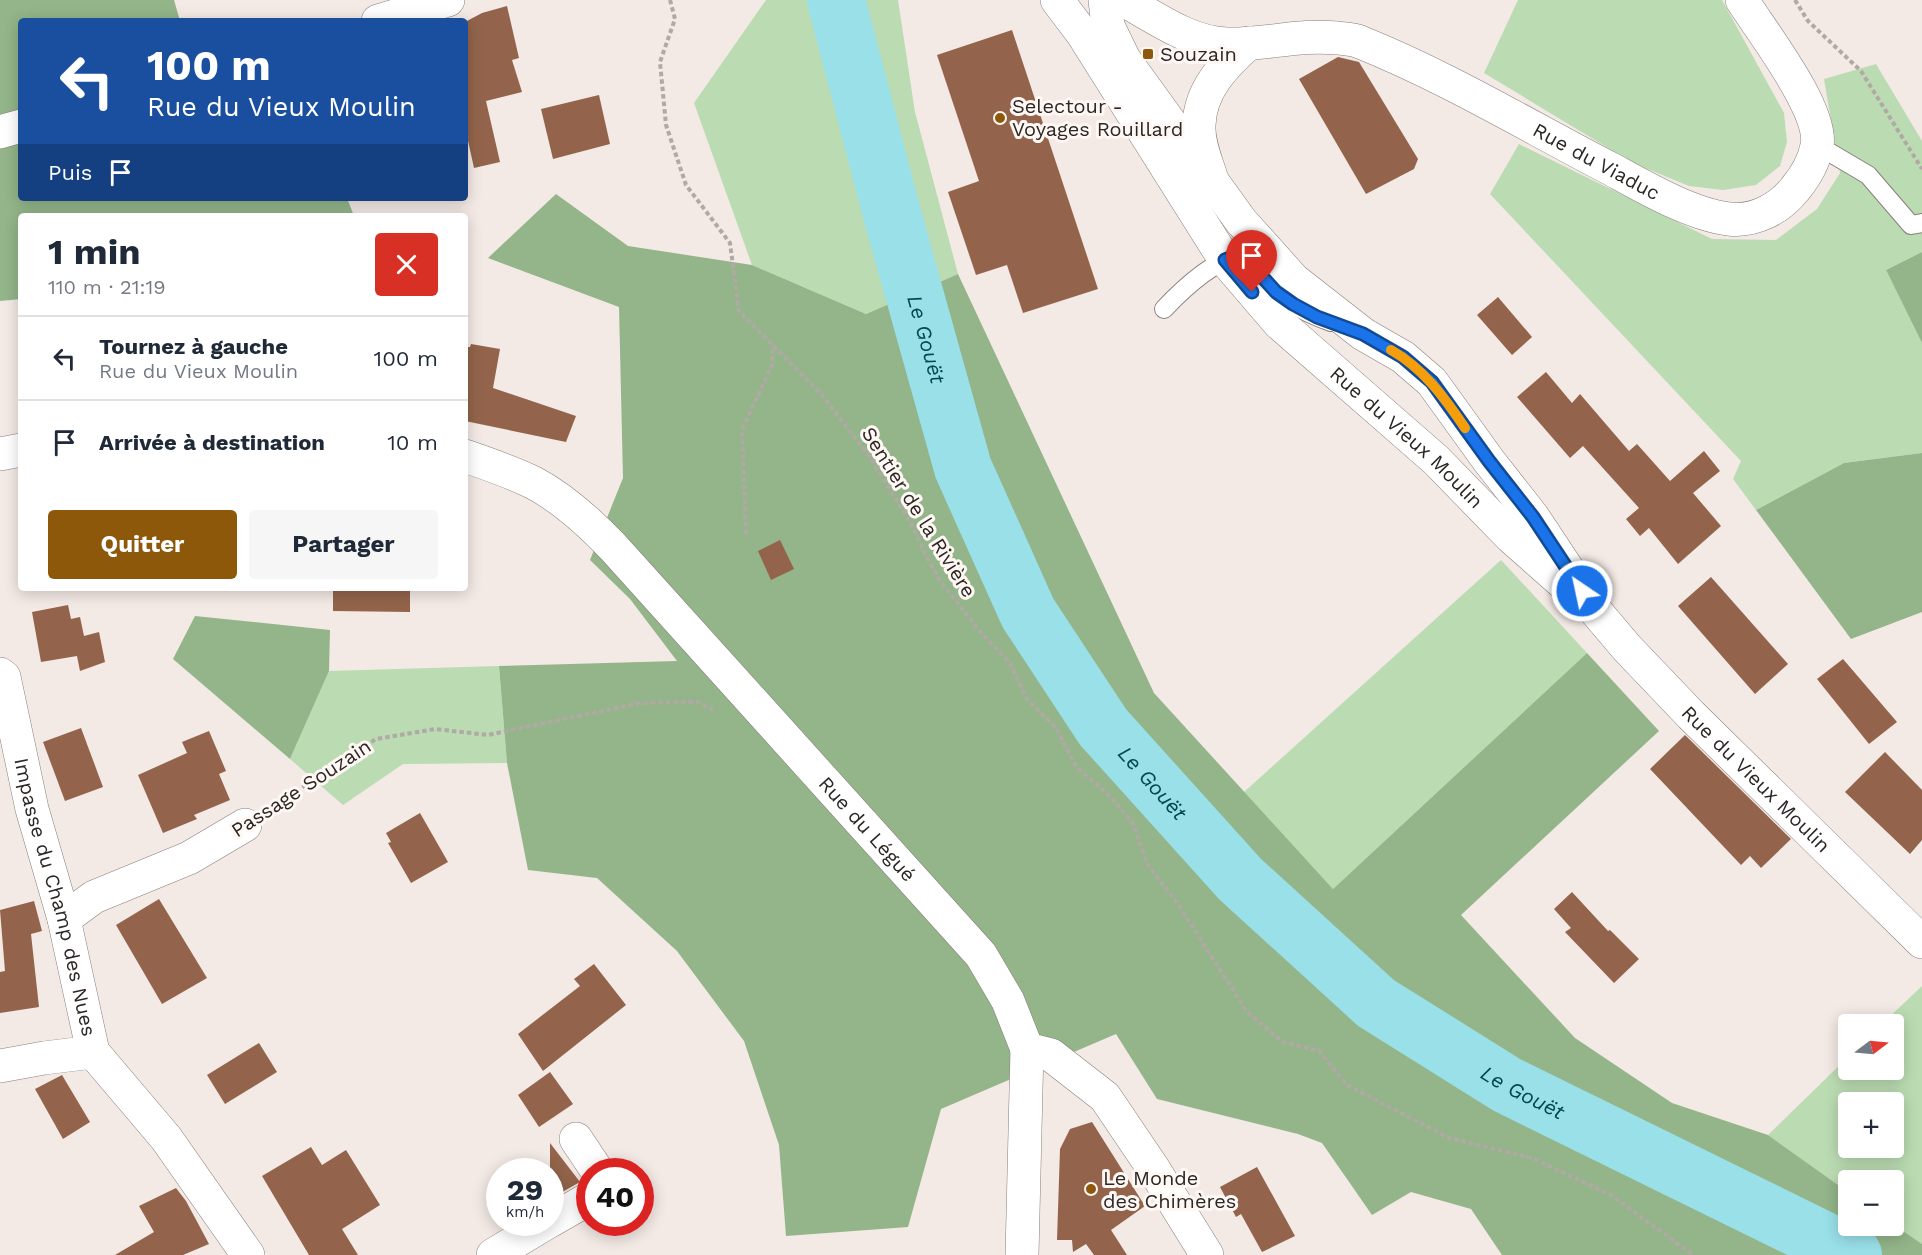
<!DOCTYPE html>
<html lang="fr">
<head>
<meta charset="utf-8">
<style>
  :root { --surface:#fff; --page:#f6f6f7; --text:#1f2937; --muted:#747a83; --line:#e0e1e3; --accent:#8e580b }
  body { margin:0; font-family:"Work Sans",sans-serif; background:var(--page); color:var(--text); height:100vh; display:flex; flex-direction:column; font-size:22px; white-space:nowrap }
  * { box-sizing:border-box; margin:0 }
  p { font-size:20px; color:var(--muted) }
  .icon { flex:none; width:33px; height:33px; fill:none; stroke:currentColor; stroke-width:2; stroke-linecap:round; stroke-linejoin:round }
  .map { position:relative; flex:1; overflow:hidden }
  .details { position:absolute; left:18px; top:213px; width:450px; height:378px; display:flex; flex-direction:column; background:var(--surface); border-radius:6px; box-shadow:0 3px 15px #0003 }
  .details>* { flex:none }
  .banner { position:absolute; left:18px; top:18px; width:450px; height:183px; border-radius:6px; box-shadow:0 3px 15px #0003; background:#1a4fa0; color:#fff; overflow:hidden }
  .needle { width:39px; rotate:74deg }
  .tools { position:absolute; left:1838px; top:1014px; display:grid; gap:12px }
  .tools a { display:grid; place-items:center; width:66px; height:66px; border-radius:6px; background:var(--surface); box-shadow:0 3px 15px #0003; font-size:30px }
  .speed { position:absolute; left:486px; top:1158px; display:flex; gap:12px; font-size:30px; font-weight:700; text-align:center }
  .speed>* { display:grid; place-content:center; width:78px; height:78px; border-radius:50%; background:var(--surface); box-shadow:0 3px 15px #0003; line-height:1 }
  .speed small { font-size:15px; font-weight:400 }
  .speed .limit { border:9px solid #d22; background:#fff; color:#111 }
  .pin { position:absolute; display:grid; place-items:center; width:51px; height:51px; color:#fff; margin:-62px -26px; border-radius:50% 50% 50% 0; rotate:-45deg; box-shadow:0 0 6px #0007 }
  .pin .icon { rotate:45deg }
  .me { position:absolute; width:66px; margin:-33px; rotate:326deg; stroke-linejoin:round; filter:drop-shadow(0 0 4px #0008) }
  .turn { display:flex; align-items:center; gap:21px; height:126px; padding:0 30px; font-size:27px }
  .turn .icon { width:78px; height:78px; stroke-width:2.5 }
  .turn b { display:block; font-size:42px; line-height:51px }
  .then { display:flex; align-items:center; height:57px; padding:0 30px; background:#0003; gap:12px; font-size:22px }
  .round { display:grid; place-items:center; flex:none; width:63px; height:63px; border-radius:6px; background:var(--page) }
  .head { display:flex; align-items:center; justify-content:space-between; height:102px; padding:0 30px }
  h1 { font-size:36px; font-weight:700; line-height:45px }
  .cta { display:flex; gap:12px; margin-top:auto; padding:12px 30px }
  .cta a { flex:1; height:69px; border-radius:6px; background:var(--accent); color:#fff; font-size:24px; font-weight:700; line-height:69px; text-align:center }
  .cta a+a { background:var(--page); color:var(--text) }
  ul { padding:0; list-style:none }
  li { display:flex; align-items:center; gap:18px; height:84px; padding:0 30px; border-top:2px solid var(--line) }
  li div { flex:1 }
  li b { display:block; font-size:22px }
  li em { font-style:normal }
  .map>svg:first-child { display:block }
  .green { fill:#bbdcb2; fill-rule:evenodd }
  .forest { fill:#93b589 }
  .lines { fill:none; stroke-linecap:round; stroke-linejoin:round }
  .river { stroke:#99e0e9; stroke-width:58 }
  .building { fill:#93644b }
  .service-casing { stroke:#887f7b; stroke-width:20 }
  .minor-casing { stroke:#887f7b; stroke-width:34 }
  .tertiary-casing { stroke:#887f7b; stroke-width:34 }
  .secondary-casing { stroke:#887f7b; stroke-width:34 }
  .path { stroke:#b0a9a5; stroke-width:4; stroke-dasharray:4.5 3; stroke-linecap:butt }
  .service { stroke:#fff; stroke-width:18 }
  .minor { stroke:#fff; stroke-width:33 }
  .tertiary { stroke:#fff; stroke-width:33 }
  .secondary { stroke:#fff; stroke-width:33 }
  .route-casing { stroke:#114b97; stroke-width:15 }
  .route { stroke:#1a73e8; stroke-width:10 }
  .slow { stroke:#f59e0b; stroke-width:10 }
  .poi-dot { fill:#8e580b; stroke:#fff7f3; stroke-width:2 }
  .labels { text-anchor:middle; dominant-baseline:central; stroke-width:6; stroke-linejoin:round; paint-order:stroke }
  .poi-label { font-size:20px; fill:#2a2725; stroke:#fff7f3; text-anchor:start }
  .street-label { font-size:20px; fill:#2a2725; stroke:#fff7f3 }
  .water-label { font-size:21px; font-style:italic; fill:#02474d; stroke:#fff7f3 }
</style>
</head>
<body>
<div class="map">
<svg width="1922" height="1255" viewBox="0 0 1922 1255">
  <rect width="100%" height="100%" fill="#f3e9e5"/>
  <g class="green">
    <path d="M 766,0 L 898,0 L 915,112 L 958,274 L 866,314 L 752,265 L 694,103 Z"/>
    <path d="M 1518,0 L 1722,0 L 1784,113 L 1787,142 L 1780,166 L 1756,185 L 1723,190 L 1689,186 L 1633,163 L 1484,73 Z"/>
    <path d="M 1876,64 L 1922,141 L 1922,252 L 1886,270 L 1922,343 L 1922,453 L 1844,463 L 1756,510 L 1733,479 L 1741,461 L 1490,194 L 1519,144 L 1712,239 L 1776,240 L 1817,209 L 1840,173 L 1824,79 Z"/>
    <path d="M 1501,560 L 1587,653 L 1333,889 L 1244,792 Z"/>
    <path d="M 499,666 L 507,763 L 403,764 L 343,805 L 290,759 L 329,671 Z"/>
    <path d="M 1922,986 L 1922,1244 L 1893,1224 L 1893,1180 L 1848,1180 L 1848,1192 L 1768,1135 L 1848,1057 L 1848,1070 L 1893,1070 L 1893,1024 L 1882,1024 ZM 1848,1102 L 1893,1102 L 1893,1148 L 1848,1148 Z"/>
  </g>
  <g class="forest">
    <path d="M 0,0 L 174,0 L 180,21 L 21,21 L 21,198 L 347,198 L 354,216 L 21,216 L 21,299 L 0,301 Z"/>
    <path d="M 556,194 L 628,246 L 752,265 L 866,314 L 958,274 L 1154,693 L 1333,889 L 1587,653 L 1659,731 L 1461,915 L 1575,1038 L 1672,1103 L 1768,1135 L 1848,1192 L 1848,1226 L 1893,1226 L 1893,1224 L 1922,1244 L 1922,1255 L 1502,1255 L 1471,1209 L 1411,1192 L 1372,1215 L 1322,1143 L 1298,1134 L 1157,1099 L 1116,1034 L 941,1109 L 908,1227 L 786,1236 L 779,1145 L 744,1041 L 677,951 L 597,878 L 528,870 L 507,763 L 499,666 L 677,661 L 630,599 L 590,560 L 623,478 L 619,307 L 488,258 Z"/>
    <path d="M 1922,252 L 1922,343 L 1886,270 Z"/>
    <path d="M 1922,453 L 1922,612 L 1851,639 L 1756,510 L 1844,463 Z"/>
    <path d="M 195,616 L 330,630 L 329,671 L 290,759 L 173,659 Z"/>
  </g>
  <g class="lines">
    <path class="river" id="s1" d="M 836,0 L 892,214 L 963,468 L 1028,613 L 1103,727 L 1240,879 L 1376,1003 L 1507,1085 L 1853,1255"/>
  </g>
  <g class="building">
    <path d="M 507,6 L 519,58 L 512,60 L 522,92 L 486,101 L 500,162 L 474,168 L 465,127 L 465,22 L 482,13 Z"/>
    <path d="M 1012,30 L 1098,289 L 1023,313 L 1007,265 L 976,275 L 948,192 L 979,181 L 937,55 Z"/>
    <path d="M 1338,57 L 1359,62 L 1418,159 L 1414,169 L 1366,194 L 1299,79 Z"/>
    <path d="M 599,95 L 610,144 L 553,159 L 541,109 Z"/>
    <path d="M 1498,297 L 1532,337 L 1512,355 L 1477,315 Z"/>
    <path d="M 471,344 L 500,349 L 493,388 L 576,416 L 566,442 L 465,421 L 465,347 L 470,347 Z"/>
    <path d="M 1546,372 L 1572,403 L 1580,394 L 1629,451 L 1637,444 L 1670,481 L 1704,451 L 1720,471 L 1693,493 L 1721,526 L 1678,564 L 1649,528 L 1640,536 L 1626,519 L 1639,508 L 1583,446 L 1570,458 L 1517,397 Z"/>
    <path d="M 780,540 L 794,569 L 771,580 L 758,551 Z"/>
    <path d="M 1711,577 L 1788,664 L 1755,694 L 1678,606 Z"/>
    <path d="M 333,588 L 410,588 L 410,612 L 333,611 Z"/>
    <path d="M 68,605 L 71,619 L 80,617 L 84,636 L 99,632 L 105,662 L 80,671 L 77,656 L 41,662 L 32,612 Z"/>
    <path d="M 1843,659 L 1897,722 L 1869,744 L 1817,679 Z"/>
    <path d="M 81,728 L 103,787 L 65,801 L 43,742 Z"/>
    <path d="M 209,731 L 226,771 L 219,774 L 230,800 L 194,815 L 197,819 L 163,833 L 138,775 L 187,753 L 182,742 Z"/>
    <path d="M 1685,735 L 1791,839 L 1761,868 L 1750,856 L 1741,865 L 1650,769 Z"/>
    <path d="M 1885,752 L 1922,790 L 1922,840 L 1910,854 L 1845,792 Z"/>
    <path d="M 420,813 L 448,862 L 411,883 L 388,843 L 391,842 L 386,833 Z"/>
    <path d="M 1572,892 L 1608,931 L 1610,930 L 1639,959 L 1614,983 L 1565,932 L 1571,928 L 1554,909 Z"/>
    <path d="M 159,899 L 207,978 L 162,1004 L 116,925 Z"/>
    <path d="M 34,901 L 42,931 L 31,934 L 39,1007 L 0,1013 L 0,972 L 5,971 L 0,910 Z"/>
    <path d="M 594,964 L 626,1005 L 543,1071 L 518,1034 L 580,986 L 574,979 Z"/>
    <path d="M 259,1043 L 277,1072 L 225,1104 L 207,1075 Z"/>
    <path d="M 550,1072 L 573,1104 L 539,1127 L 518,1095 Z"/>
    <path d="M 62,1075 L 90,1122 L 63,1139 L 35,1089 Z"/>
    <path d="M 1092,1122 L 1145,1206 L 1111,1230 L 1127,1255 L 1094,1255 L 1086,1244 L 1073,1252 L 1072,1240 L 1057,1240 L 1060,1149 L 1070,1129 Z"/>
    <path d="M 550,1143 L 580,1182 L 550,1199 Z"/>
    <path d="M 311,1147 L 322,1165 L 346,1150 L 380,1205 L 342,1229 L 358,1255 L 309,1255 L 262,1176 Z"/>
    <path d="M 1257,1167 L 1295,1236 L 1262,1252 L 1241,1214 L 1236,1217 L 1220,1187 Z"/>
    <path d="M 176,1188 L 186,1201 L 209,1244 L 183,1255 L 115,1255 L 154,1232 L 139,1206 Z"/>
  </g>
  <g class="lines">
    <g class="service-casing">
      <g id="service">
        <path d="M 1817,145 L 1868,175 L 1911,225 L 1922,223"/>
        <path d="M 1164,309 C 1178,294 1225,247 1247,260 C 1258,266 1266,281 1275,290 C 1290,305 1311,315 1331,322"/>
      </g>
    </g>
    <g class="minor-casing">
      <g id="minor">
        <path id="s2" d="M 0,674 L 4,677 L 32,809 L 64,919 L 93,1052 L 166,1138 L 248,1255"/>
        <path d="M 64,919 L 94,897 L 189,858 L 245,825"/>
        <path d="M 0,1066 L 44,1058 L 93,1052"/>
        <path d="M 576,1139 L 598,1172"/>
        <path d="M 550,1221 L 590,1198"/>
        <path d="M 493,1255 L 548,1222"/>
      </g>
    </g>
    <g class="tertiary-casing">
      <g id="tertiary">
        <path id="s3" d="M 1057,0 L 1082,33 L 1225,260 L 1279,323 L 1436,460 L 1511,537 L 1563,583"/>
        <path id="s4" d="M 1105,0 L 1108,26 L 1124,59 L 1241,221 L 1294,280 L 1363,334 L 1403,357 L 1432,382 L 1489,461 L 1533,517 L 1594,609 L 1627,648 L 1691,715 L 1922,942"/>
        <path d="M 378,21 L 448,0"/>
        <path d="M 0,132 L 21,126"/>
        <path d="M 0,454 L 21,450"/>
        <path id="s5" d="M 465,456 C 488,464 512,472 534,483 C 564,499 590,523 613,547 L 981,955 L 1008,1001 L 1027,1049 L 1051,1055 L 1105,1097 L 1153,1168 L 1207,1255"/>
      </g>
    </g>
    <g class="secondary-casing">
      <g id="secondary">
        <path id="s6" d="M 1123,0 C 1155,17 1189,43 1227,44 C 1264,45 1300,34 1337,38 C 1344,39 1353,39 1360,42 C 1447,77 1528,126 1611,169 C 1644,187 1692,215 1729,219 C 1755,222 1780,208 1795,189 C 1805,177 1814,161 1817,146 C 1824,111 1762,32 1742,0"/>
        <path d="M 1212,180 C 1207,163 1198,144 1199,125 C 1200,90 1224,65 1249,43"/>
        <path d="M 1022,1255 L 1027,1049"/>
      </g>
    </g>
    <g class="path">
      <path d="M 670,0 L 675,19 L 660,62 L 666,125 L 686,185 L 730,243 L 739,311 L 822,395 L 869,456 L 912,525 L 926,556 L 941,582 L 983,635 L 1010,663 L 1026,698 L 1056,728 L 1077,768 L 1107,793 L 1132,822 L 1148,865 L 1178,904 L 1247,1012 L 1283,1042 L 1319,1051 L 1347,1085 L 1449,1138 L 1532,1158 L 1611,1195 L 1693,1255"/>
      <path d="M 1795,0 L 1808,21 L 1861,71 L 1922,169"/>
      <path d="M 746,534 L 742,430 L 772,365 L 773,345"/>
      <path d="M 271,808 L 376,739 L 435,729 L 488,735 L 640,703 L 698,702 L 713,710"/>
    </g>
    <use href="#service" class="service"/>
    <use href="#minor" class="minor"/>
    <use href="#tertiary" class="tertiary"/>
    <use href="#secondary" class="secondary"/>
  </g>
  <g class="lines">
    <g class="route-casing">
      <path id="route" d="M 1252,292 L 1225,260 L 1235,256 L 1247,260 L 1276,292 L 1293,304 L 1317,317 L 1363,334 L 1403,357 L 1432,382 L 1489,461 L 1533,517 L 1582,591"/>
    </g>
    <use href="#route" class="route"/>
    <path class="slow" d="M 1391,350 C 1423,368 1445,398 1465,428"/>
  </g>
  <g class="poi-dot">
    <rect x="1142" y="48" width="12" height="12" rx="3"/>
    <circle cx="1000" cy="118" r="6"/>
    <circle cx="1091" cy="1189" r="6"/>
  </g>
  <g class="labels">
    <g class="poi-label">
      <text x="1160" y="54">Souzain</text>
      <text x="1012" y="106">Selectour -<tspan x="1012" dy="23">Voyages Rouillard</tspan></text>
      <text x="1103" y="1178">Le Monde<tspan x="1103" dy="23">des Chimères</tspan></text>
    </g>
    <g class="street-label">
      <text stroke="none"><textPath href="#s6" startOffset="513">Rue du Viaduc</textPath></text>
      <text stroke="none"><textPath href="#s3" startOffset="564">Rue du Vieux Moulin</textPath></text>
      <text transform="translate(919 512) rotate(58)">Sentier de la Rivière</text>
      <text stroke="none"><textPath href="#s4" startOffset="1028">Rue du Vieux Moulin</textPath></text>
      <text transform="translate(301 788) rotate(-33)">Passage Souzain</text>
      <text stroke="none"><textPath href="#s5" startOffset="556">Rue du Légué</textPath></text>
      <text stroke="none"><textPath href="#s2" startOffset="231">Impasse du Champ des Nues</textPath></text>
    </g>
    <g class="water-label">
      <text stroke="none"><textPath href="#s1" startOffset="351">Le Gouët</textPath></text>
      <text stroke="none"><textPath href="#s1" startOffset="855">Le Gouët</textPath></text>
      <text stroke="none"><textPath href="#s1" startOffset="1341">Le Gouët</textPath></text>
    </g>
  </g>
</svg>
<div class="tools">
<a><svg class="needle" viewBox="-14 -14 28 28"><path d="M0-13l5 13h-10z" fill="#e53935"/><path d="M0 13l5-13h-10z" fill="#747a83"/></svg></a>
<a>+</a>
<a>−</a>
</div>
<div class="speed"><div>29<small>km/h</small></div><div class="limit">40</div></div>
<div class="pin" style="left:1252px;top:292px;background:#d93025"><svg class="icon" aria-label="arrive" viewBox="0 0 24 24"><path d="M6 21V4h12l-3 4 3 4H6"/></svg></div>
<svg class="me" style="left:1582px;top:591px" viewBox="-20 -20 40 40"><circle r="17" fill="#1a73e8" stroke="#fff" stroke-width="3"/><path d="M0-11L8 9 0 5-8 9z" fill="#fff"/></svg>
<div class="banner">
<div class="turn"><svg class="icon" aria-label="left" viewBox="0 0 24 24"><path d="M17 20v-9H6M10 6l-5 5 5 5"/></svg><div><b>100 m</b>Rue du Vieux Moulin</div></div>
<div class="then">Puis<svg class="icon" aria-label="arrive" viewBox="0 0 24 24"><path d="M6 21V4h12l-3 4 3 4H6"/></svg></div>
</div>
<section class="details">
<div class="head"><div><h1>1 min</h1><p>110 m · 21:19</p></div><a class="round" style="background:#d93025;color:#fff"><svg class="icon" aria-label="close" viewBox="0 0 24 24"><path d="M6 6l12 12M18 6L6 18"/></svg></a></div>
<ul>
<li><svg class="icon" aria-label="left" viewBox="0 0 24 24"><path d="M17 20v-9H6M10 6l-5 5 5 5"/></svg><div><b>Tournez à gauche</b><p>Rue du Vieux Moulin</p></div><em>100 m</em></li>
<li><svg class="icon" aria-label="arrive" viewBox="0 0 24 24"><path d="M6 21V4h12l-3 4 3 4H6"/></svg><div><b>Arrivée à destination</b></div><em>10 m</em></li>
</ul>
<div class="cta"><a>Quitter</a><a>Partager</a></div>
</section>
</div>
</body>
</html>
